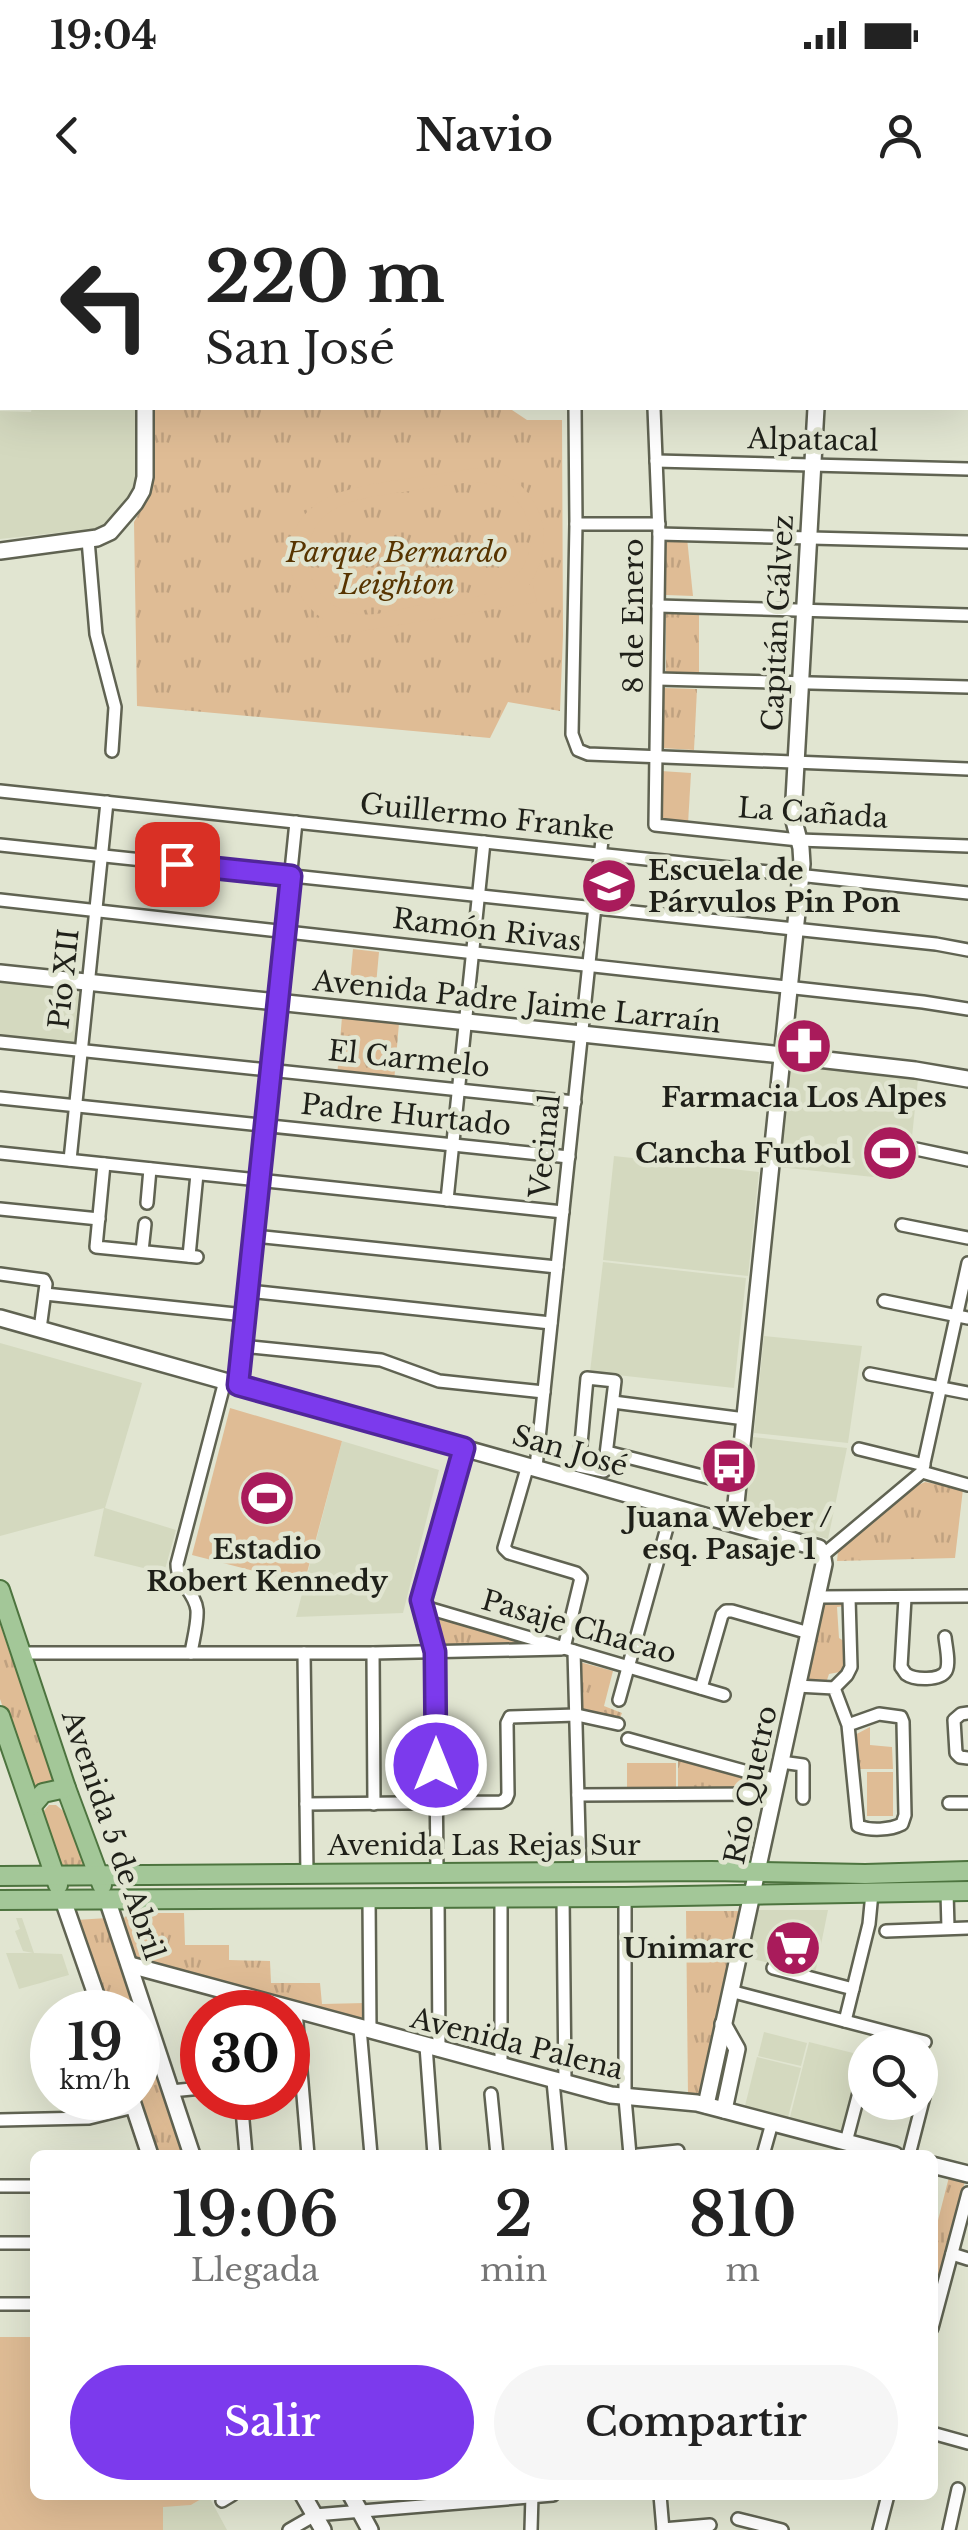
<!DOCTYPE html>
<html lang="es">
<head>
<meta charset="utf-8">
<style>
  :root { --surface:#fff; --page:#f6f6f6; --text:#222; --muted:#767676; --accent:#7c3aed }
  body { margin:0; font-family:"Libre Baskerville",serif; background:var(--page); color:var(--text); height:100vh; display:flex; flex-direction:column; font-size:38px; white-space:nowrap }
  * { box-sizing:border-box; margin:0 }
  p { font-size:32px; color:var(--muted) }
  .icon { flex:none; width:55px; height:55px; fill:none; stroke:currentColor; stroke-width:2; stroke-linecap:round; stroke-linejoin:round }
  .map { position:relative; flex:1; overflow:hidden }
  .drawer { position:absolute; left:30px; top:1950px; width:908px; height:350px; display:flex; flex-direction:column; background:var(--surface); border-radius:15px; box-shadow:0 10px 40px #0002 }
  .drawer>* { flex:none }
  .guide { position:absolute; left:0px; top:0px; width:970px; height:210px; box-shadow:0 10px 40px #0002; background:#fff; color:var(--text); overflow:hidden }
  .tools { position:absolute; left:848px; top:1830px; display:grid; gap:20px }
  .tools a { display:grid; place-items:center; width:90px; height:90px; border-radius:50%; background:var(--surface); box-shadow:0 10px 40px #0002; font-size:50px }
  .speed { position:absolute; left:30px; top:1790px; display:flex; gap:20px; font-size:50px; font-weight:700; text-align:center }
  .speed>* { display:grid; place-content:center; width:130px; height:130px; border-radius:50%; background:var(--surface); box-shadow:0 10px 40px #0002; line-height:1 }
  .speed small { font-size:25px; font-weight:400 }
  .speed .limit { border:15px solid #d22; background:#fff; color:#111 }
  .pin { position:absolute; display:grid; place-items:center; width:85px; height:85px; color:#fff; margin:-42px; border-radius:20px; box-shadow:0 5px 15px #0006 }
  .me { position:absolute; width:110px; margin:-55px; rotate:0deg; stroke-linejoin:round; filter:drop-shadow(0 0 8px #0008) }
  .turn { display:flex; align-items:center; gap:35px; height:210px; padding:0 40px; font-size:45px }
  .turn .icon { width:130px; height:130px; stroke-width:2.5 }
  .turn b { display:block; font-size:70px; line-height:85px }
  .eta { display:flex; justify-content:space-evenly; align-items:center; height:170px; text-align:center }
  .eta b { font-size:60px; font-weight:600; line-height:70px }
  .cta { display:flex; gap:20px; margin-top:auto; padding:20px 40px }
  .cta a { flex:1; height:115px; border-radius:60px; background:var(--accent); color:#fff; font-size:40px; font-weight:600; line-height:115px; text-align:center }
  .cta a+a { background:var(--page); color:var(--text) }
  .status { display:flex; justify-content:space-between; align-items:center; height:70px; padding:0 50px; background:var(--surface); direction:ltr }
  .status svg { height:28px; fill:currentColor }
  header { display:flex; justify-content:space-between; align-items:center; height:130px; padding:0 40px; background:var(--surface); font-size:45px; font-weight:600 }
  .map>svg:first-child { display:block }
  .built { fill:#d4d9bf }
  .grass { fill:url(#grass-tufts) }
  .garden { fill:#dfbc95; fill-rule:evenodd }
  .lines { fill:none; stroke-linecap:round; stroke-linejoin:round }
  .street-casing { stroke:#606352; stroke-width:16 }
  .secondary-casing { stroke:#606352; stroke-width:20 }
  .primary-casing { stroke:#4d743f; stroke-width:22 }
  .street { stroke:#fff; stroke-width:11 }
  .secondary { stroke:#fff; stroke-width:15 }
  .primary { stroke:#a3c798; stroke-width:18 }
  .route-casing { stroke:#51269a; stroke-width:25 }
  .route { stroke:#7c3aed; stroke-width:18 }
  .labels { text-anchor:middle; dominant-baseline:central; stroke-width:9; stroke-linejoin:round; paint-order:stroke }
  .street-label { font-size:28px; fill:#1f2019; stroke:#e1e5d1 }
  .park-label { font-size:28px; font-style:italic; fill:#573400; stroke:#e1e5d1 }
  .poi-label { font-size:28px; font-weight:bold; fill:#1f2019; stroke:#e1e5d1 }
</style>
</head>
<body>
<div class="status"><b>19:04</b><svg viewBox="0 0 49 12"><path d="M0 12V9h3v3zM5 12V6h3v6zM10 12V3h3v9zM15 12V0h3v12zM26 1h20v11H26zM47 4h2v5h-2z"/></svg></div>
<header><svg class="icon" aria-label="back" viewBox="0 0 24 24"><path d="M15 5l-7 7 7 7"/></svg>Navio<svg class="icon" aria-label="person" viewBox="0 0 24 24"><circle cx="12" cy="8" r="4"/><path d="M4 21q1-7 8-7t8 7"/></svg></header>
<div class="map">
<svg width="968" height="2330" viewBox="0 0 968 2330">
  <defs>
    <pattern id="grass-tufts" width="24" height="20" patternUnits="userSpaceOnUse" patternTransform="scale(2.5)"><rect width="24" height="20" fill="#dfbc95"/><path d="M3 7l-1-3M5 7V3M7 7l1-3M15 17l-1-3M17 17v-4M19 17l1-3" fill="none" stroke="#bfa180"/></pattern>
  </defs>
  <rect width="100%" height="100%" fill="#e1e5d1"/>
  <g class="built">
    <path d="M 32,208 L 138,208 L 138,280 L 135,289 L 101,328 L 0,339 L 0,211 L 31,212 Z"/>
    <path d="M 0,781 L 76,791 L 80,795 L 74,845 L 0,836 Z"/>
    <path d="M 789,865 L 918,879 L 912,937 L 902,980 L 778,967 Z"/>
    <path d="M 614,956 L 759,972 L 748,1076 L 603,1060 Z"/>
    <path d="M 603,1062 L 746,1078 L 734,1188 L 590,1172 Z"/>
    <path d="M 764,1136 L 862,1146 L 848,1243 L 754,1233 Z"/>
    <path d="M 0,1143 L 142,1183 L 105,1308 L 176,1330 L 164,1373 L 94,1356 L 104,1308 L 0,1336 Z"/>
    <path d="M 753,1237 L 847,1248 L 828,1339 L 746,1317 L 742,1313 Z"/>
    <path d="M 342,1241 L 439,1270 L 403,1413 L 296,1417 Z"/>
    <path d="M 753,1710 L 828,1710 L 815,1774 L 744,1757 Z"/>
    <path d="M 16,1718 L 22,1718 L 34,1753 L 62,1754 L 69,1775 L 19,1789 L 6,1753 L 33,1753 L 23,1751 L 15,1731 L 20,1729 Z"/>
    <path d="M 764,1832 L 807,1843 L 801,1866 L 758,1856 Z"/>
    <path d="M 809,1842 L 861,1855 L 841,1934 L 789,1921 Z"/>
    <path d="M 757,1857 L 801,1868 L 787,1921 L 744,1910 Z"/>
    <path d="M 208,2295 L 227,2330 L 163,2330 L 162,2306 L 191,2305 Z"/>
  </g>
  <g class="grass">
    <path d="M 153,208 L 509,208 L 527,220 L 562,220 L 563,435 L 560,511 L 508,502 L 490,538 L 137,506 L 134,322 L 152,289 Z"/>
    <path d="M 664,338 L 687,338 L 693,396 L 666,395 Z"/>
    <rect x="666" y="414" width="33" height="60"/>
    <path d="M 664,488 L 697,489 L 694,550 L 661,548 Z"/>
    <path d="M 342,817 L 399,823 L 394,882 L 337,877 Z"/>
    <path d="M 925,1282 L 963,1289 L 955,1358 L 837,1361 L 838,1351 L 914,1287 Z"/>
    <path d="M 842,1400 L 845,1406 L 837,1407 L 839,1438 L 847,1443 L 845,1471 L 829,1474 L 827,1480 L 807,1479 L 825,1401 Z"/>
    <path d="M 424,1409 L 556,1448 L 435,1448 Z"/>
    <path d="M 0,1424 L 57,1588 L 33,1596 L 0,1499 Z"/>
    <path d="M 576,1461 L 613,1471 L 604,1506 L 622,1513 L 618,1523 L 579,1517 Z"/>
    <path d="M 870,1527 L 870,1545 L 892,1547 L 893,1569 L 852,1569 L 849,1538 Z"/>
    <path d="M 678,1559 L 767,1582 L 764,1597 L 678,1597 Z"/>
    <path d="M 49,1605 L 56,1605 L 67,1614 L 86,1669 L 59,1667 L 41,1614 Z"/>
    <path d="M 686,1711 L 742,1711 L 702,1897 L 688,1896 Z"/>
    <path d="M 129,1713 L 184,1713 L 185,1745 L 229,1745 L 229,1760 L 270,1761 L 271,1783 L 320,1783 L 322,1804 L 365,1803 L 365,1825 L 137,1763 L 123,1719 Z"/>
    <path d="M 107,1718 L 186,1955 L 155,1955 L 138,1898 L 138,1812 L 107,1812 L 76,1720 Z"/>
    <path d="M 949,1977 L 965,1981 L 933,2110 L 933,2040 Z"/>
  </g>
  <g class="garden">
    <path d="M 476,268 C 538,272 562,337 529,385 L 533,385 L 537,402 L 320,438 L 316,422 L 323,419 C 303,405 291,385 290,359 C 289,296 351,287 398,280 C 424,276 450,272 476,268 ZM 471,282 C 492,282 511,289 522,308 C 530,321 533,337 529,352 C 517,400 459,399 420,405 C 399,409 373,418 352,413 C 340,410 328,403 320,393 C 311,382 306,366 308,351 C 313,301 364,298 403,292 C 425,289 448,285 471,282 Z"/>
    <path d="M 661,571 L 691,573 L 688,624 L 658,622 Z"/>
    <path d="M 353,749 L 379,752 L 375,796 L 349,793 Z"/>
    <path d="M 230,1208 L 342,1241 L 304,1384 L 192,1355 Z"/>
    <rect x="627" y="1563" width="49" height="27"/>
    <rect x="867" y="1572" width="26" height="44"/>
    <path d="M 0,2137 L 35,2137 L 35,2295 L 208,2295 L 191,2305 L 163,2307 L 163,2330 L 0,2330 Z"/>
  </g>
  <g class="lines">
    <g class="street-casing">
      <g id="street">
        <path d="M 71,2 L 71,0"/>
        <path d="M 143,2 L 143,0"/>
        <path d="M 200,2 L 200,0"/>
        <path d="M 286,2 L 286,0"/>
        <path d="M 376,2 L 376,0"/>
        <path d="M 575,208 L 576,324 L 572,534 L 578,550 L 588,554 L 968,569"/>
        <path d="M 654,208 L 659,334 L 655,625 L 799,640 L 968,646"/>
        <path d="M 656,261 L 968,269"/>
        <path d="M 576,324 L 659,324"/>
        <path d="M 659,334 L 968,342"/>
        <path d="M 88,340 L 96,434 L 115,507 L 112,551"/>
        <path d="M 658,406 L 968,415"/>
        <path d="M 658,479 L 968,487"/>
        <path d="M 0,591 L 968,693"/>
        <path d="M 0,645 L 936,744 L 968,750"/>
        <path d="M 0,700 C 308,733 615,770 923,802 L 968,809"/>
        <path d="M 0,842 L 575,902"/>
        <path d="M 0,898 L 569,957"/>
        <path d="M 916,949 L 968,960"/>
        <path d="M 0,953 L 563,1012"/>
        <path d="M 70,960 L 107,602"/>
        <path d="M 104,964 L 96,1047 L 197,1057"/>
        <path d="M 447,1000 L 484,642"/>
        <path d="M 147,1003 L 150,969"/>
        <path d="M 0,1009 L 99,1019"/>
        <path d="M 902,1025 L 968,1038"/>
        <path d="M 254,1036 L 557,1067"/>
        <path d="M 142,1051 L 145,1024"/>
        <path d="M 189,1056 L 197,974"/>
        <path d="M 0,1074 L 44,1080 L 46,1084 L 40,1129"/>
        <path d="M 248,1091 L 551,1123"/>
        <path d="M 45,1094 L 245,1115"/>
        <path d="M 884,1101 L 968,1118"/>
        <path d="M 242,1146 L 381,1160 L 439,1181 L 544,1192"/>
        <path d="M 870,1174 L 968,1193"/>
        <path d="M 587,1178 L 615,1181 L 604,1271 L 579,1266 Z"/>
        <path d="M 238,1185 L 296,622"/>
        <path d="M 613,1202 L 745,1219"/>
        <path d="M 859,1249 L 924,1265"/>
        <path d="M 607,1252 L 738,1285"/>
        <path d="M 536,1267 L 603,630"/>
        <path d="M 922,1272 L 968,1063"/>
        <path d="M 922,1272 L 968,1285"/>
        <path d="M 823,1355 L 922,1272"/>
        <path d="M 817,1397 L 968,1396"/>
        <path d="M 905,1398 L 901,1467 C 903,1469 904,1472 906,1474 C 914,1480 940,1481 946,1471 C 950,1463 946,1447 945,1437"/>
        <path d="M 421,1406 L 724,1495"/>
        <path d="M 574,1451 L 580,1673"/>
        <path d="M 21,1453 L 373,1453 L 561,1449 L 564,1448 L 581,1378 L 576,1373 L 509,1353 L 504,1348 L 528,1265"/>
        <path d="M 191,1453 C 193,1440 198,1423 197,1410 C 195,1392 177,1383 177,1364 L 225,1181"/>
        <path d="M 304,1453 L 307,1674"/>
        <path d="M 373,1453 L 374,1604"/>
        <path d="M 797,1486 L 834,1488 L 848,1525 L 858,1626 C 871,1631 890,1630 902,1624 L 905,1615 L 903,1522 L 901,1517 L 879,1514 L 848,1525"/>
        <path d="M 701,1488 L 722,1415 L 726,1411 L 732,1411 L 809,1433"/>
        <path d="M 834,1488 L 847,1475 L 851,1467 L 849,1398"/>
        <path d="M 619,1500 L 673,1306"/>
        <path d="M 968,1513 L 961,1514 L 954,1520 L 956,1553 L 960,1557 L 968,1558"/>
        <path d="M 628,1539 L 777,1580"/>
        <path d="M 781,1562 L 803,1565 L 803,1598"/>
        <path d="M 578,1595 L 774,1594"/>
        <path d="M 949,1603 L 968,1603"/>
        <path d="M 306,1604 L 501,1602 L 506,1599 L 508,1594 L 507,1523 L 510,1517 L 577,1515 L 618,1524"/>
        <path d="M 437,1674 L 435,1452 L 421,1400 L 464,1248"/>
        <path d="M 947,1692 L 948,1728"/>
        <path d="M 501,1697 L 501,1867"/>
        <path d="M 563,1697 L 565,1883"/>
        <path d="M 625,1697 L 625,1898 L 630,1955"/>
        <path d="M 369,1698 L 370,1831"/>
        <path d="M 438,1698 L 439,1850"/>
        <path d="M 886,1731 L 968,1728"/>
        <path d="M 773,1768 L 853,1789"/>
        <path d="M 730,1791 L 925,1842"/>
        <path d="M 233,1793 L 234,1812"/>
        <path d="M 296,1811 L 308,1955"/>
        <path d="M 845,1821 L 869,1724 L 872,1693"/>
        <path d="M 360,1828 L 371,1955"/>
        <path d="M 426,1846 L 434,1955"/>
        <path d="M 553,1881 L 560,1955"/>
        <path d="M 171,1891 L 202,1888"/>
        <path d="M 491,1894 L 497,1955"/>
        <path d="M 241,1898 L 246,1955"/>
        <path d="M 0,1920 L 89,1918 L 134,1907"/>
        <path d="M 846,1942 L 865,1870"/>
        <path d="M 638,1955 L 678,1951"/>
        <path d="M 763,1955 L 772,1923"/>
        <path d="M 909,1955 L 928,1881"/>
        <path d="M 0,1986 L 35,1986"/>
        <path d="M 0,2043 L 35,2043"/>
        <path d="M 952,2054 L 968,2059"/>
        <path d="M 0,2104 L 35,2104"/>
        <path d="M 932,2128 L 968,1993"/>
        <path d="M 932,2233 L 968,2243"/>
        <path d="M 660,2295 L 663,2330"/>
        <path d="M 222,2301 L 232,2295"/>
        <path d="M 738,2319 L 782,2330"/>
        <path d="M 663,2329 L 710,2325"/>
        <path d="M 289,2330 L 315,2315 L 553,2295"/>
        <path d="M 531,2330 L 532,2295"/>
        <path d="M 879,2330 L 888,2295"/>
        <path d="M 949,2330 L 958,2289"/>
      </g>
    </g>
    <g class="secondary-casing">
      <g id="secondary">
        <path d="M 556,0 L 556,2"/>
        <path d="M 635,0 L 635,2"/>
        <path d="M 827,2 L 827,0"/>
        <path d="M 0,79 L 2,79"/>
        <path d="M 0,351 L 97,338 L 110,332 L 135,303 L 142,291 L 145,277 L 145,208"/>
        <path d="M 0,773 L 782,855 L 915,870 L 968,879"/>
        <path d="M 0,1118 L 819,1348 L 822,1353 L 824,1364 L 706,1905"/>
        <path d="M 734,1323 L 802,664 L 801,648 L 793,617 L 816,208"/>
        <path d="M 107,1699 L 192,1955"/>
        <path d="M 63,1700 L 102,1812"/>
        <path d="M 130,1765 L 611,1895 L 697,1903 L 895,1955"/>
        <path d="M 723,1824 L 737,1849 L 724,1910"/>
        <path d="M 131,1898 L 150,1955"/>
        <path d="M 932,1965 L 968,1974"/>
        <path d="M 303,2295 L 323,2330"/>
        <path d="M 351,2295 L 370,2330"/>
      </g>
    </g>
    <g class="primary-casing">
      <g id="primary">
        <path d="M 0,1390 L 66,1588 L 102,1685"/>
        <path d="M 0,1516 L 58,1685"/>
        <path d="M 32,1606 L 43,1593 L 66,1588"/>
        <path d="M 0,1676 L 712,1671 L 865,1674 L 968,1671"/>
        <path d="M 0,1700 L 625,1697 L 968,1691"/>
      </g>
    </g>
    <use href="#street" class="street"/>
    <use href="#secondary" class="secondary"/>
    <use href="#primary" class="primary"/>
  </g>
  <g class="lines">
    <g class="route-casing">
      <path id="route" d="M 177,664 L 291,676 L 238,1185 L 464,1248 L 421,1400 L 435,1452 L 436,1565"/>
    </g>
    <use href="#route" class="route"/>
  </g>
  <defs>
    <g id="school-disc" transform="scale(2.875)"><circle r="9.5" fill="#a91b5b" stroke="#e1e5d1"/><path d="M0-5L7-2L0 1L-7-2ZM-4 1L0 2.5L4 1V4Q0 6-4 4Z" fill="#fff"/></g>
    <g id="pharmacy-disc" transform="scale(2.875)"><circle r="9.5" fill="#a91b5b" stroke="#e1e5d1"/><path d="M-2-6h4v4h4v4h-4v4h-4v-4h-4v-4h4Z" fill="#fff"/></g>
    <g id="stadium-disc" transform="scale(2.875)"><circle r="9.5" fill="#a91b5b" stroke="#e1e5d1"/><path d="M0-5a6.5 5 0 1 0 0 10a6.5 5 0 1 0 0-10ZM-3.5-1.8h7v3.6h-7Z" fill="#fff"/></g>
    <g id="bus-disc" transform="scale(2.875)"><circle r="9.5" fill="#a91b5b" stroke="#e1e5d1"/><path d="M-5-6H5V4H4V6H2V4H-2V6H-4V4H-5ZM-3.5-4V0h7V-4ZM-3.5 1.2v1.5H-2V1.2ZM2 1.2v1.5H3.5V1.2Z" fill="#fff"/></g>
    <g id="supermarket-disc" transform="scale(2.875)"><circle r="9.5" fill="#a91b5b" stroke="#e1e5d1"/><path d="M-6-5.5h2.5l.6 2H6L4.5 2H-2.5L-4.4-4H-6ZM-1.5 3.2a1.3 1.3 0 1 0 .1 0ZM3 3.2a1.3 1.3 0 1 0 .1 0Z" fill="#fff"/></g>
  </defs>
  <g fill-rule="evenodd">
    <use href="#school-disc" x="609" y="686"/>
    <use href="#pharmacy-disc" x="804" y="846"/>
    <use href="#stadium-disc" x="890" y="953"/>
    <use href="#bus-disc" x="729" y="1266"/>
    <use href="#stadium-disc" x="267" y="1298"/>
    <use href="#supermarket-disc" x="793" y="1748"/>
  </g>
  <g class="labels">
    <g class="street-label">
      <text transform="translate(813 240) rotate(1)">Alpatacal</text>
      <text transform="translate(633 416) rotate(-90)">8 de Enero</text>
      <text transform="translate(778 423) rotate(-87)">Capitán Gálvez</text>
      <text transform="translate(813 613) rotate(4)">La Cañada</text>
      <text transform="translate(487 617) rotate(6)">Guillermo Franke</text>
      <text transform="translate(487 730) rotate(7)">Ramón Rivas</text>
      <text transform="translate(64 779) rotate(-84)">Pío XII</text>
      <text transform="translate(517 802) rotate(6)">Avenida Padre Jaime Larraín</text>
      <text transform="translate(409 859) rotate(6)">El Carmelo</text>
      <text transform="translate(406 915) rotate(6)">Padre Hurtado</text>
      <text transform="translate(545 946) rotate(-84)">Vecinal</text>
      <text transform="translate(570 1251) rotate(16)">San José</text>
      <text transform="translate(579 1427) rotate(16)">Pasaje Chacao</text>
      <text transform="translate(751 1585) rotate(-78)">Río Quetro</text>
      <text transform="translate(113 1635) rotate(71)">Avenida 5 de Abril</text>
      <text x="484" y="1645">Avenida Las Rejas Sur</text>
      <text transform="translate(517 1844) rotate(14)">Avenida Palena</text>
    </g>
    <g class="park-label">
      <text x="397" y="352">Parque Bernardo<tspan x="397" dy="32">Leighton</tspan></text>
    </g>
    <g class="poi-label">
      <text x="648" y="670" text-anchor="start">Escuela de<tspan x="648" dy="32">Párvulos Pin Pon</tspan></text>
      <text x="804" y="897">Farmacia Los Alpes</text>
      <text x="851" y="953" text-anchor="end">Cancha Futbol</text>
      <text x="729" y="1317">Juana Weber /<tspan x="729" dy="32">esq. Pasaje 1</tspan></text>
      <text x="267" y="1349">Estadio<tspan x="267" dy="32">Robert Kennedy</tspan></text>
      <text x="754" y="1748" text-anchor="end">Unimarc</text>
    </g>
  </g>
</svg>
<div class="tools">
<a><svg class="icon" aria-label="search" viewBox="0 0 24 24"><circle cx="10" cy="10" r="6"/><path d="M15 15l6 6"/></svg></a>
</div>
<div class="speed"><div>19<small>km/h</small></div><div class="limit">30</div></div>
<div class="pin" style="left:177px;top:664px;background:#d93025"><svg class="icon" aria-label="arrive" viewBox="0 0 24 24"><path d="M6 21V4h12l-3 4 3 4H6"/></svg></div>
<svg class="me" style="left:436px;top:1565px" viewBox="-20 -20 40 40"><circle r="17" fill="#7c3aed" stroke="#fff" stroke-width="3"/><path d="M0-11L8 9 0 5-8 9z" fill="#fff"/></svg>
<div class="guide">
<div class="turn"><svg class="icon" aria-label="left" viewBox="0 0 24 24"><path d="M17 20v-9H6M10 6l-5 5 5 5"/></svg><div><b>220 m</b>San José</div></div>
</div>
<section class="drawer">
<div class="eta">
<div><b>19:06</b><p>Llegada</p></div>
<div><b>2</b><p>min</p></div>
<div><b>810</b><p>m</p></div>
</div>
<div class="cta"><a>Salir</a><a>Compartir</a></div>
</section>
</div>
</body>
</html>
